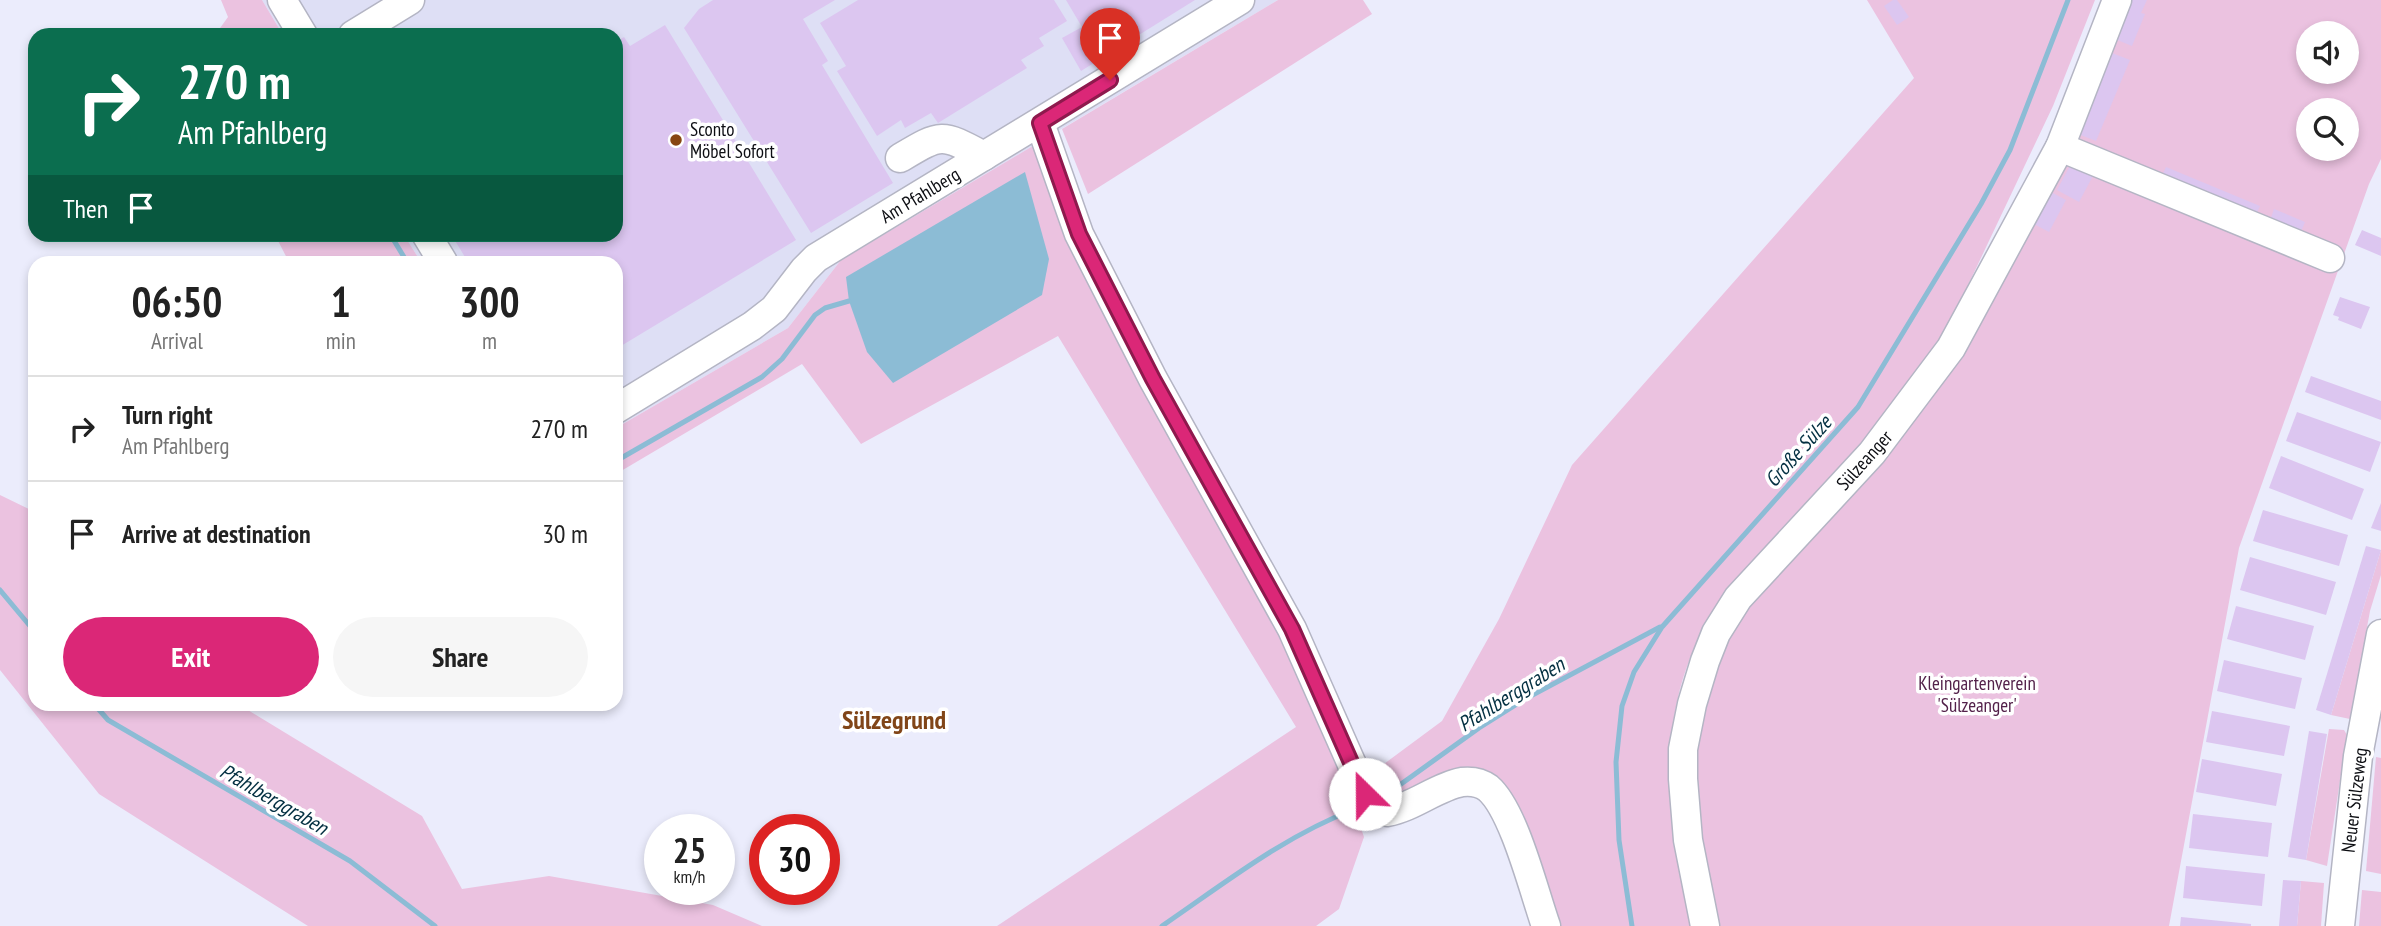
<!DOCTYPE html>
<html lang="en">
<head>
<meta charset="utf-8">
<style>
  :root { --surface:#fff; --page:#f6f6f6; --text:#222; --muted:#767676; --line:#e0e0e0; --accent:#db2777 }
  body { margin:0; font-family:"PT Sans Narrow",sans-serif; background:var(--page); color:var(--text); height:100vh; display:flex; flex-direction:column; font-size:26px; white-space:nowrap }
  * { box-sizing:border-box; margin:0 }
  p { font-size:23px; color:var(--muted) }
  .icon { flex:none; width:38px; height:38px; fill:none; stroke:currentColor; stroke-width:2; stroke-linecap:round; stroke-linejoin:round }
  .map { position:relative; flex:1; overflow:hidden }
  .side { position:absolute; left:28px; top:256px; width:595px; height:455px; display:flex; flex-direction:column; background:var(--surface); border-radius:21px; box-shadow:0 4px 10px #0003 }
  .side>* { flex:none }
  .hud { position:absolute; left:28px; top:28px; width:595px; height:214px; border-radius:21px; box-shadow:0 4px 10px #0003; background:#0b6e4f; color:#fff; overflow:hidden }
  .buttons { position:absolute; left:2296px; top:21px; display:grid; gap:14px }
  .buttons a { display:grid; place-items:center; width:63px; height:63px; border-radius:50%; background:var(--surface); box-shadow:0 4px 10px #0003; font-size:35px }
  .speed { position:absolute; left:644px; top:814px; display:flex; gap:14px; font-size:35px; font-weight:700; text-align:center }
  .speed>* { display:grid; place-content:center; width:91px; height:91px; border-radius:50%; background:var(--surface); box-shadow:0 4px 10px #0003; line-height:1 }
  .speed small { font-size:18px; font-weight:400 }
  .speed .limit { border:10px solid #d22; background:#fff; color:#111 }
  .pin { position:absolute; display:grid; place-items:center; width:60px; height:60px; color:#fff; margin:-72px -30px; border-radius:50% 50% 50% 0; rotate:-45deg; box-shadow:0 0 7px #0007 }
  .pin .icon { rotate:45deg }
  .me { position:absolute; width:77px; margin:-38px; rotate:337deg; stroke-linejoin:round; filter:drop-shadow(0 0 5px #0008) }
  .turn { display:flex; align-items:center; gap:24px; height:147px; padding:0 35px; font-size:32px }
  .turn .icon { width:91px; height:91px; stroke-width:2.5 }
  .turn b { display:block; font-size:49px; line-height:60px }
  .then { display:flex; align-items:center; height:66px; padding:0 35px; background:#0003; gap:14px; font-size:26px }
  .eta { display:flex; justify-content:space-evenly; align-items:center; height:119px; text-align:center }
  .eta b { font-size:42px; font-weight:600; line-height:49px }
  .action { display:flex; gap:14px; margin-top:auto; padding:14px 35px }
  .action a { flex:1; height:80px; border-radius:42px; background:var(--accent); color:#fff; font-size:28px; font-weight:600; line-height:80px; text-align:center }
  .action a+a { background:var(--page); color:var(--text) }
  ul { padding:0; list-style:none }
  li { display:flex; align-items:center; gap:21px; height:105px; padding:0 35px; border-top:2px solid var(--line) }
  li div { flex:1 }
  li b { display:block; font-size:26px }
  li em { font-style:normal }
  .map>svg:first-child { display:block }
  .built { fill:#dedff5 }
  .green { fill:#ebc2e0; fill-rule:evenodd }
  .water { fill:#8cbcd5 }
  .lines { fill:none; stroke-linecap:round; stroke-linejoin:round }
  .stream { stroke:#8cbcd5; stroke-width:5 }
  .building { fill:#dcc6f0 }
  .minor-casing { stroke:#b4b5c4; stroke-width:31 }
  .minor { stroke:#fff; stroke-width:28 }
  .route-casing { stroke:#8e194d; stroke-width:18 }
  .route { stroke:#db2777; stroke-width:12 }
  .poi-dot { fill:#874612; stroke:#fff; stroke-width:2.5 }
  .labels { text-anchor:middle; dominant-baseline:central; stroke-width:7; stroke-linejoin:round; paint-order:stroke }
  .poi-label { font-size:19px; fill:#0c0d12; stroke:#fff; text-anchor:start }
  .street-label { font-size:19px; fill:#0c0d12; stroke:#fff }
  .park-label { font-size:19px; fill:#53214a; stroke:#fff }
  .water-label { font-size:21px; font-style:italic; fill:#032f41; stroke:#fff }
  .district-label { font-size:26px; font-weight:bold; fill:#814518; stroke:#fff }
</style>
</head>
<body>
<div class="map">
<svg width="2381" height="926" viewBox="0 0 2381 926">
  <rect width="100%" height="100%" fill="#ebecfc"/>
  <path class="built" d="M 262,0 L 1278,0 L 841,260 L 788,328 L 616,428 L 616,262 L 421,262 L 404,235 L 616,234 L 616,35 L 283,35 Z"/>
  <g class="green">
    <path d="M 221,0 L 262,0 L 283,35 L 215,35 L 228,17 Z"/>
    <path d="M 1278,0 L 1363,0 L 1372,14 L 1088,194 L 1062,129 Z"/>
    <path d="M 1867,0 L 2095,0 L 2053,106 L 1951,321 L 1937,345 L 1857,453 L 1723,598 C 1651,698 1665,813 1691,926 L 1551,926 L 1489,777 L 1385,804 L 1365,778 L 1442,721 L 1499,619 L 1572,465 L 1914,78 Z"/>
    <path d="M 2130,0 L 2381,0 L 2381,159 L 2369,184 L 2239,548 L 2169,926 L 1713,926 L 1699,862 L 1693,747 L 1725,631 L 1879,462 ZM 2308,33 L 2347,33 L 2347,72 L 2308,72 ZM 2308,110 L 2347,110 L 2347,149 L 2308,149 Z"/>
    <path d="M 1036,144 L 1281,630 L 1328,731 L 1364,837 L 1339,909 L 1316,926 L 997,926 L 1296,727 L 1058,336 L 861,444 L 802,364 L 616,474 L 616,428 L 788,328 L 841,260 Z"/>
    <path d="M 275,235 L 404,235 L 421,262 L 289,262 Z"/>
    <path d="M 0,495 L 35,512 L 35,704 L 238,704 L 422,816 L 462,889 L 549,876 L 713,905 L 762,926 L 308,926 L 99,794 L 0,670 Z"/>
    <path d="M 2381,550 L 2381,575 L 2370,611 L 2350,719 L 2331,715 Z"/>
    <path d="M 2329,729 L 2344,730 L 2347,735 L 2327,866 L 2306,860 Z"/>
    <path d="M 2376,757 L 2381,758 L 2381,874 L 2366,871 Z"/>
    <path d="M 2301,881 L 2324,883 L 2321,926 L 2297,926 Z"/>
    <path d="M 2362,890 L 2381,892 L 2381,926 L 2359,926 Z"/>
  </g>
  <path class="water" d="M 1025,172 L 1049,259 L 1042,295 L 893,383 L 867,352 L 849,301 L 846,277 Z"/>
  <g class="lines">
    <g class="stream">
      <path d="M 390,234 L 407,262"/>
      <path d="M 616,461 L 762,377 L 782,359 L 815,315 L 825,308 L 849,301"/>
      <path d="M 0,590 L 35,632"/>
      <path d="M 94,704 L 108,720 L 350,861 L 435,926"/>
      <path d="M 1383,797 L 1479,728 L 1525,699 L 1660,627"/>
      <path d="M 1162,926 C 1225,883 1284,836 1355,809"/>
      <path d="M 1632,926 L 1619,840 L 1616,762 L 1622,706 L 1634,672 L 1662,627 L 1858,407 L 1981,204 L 2010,150 L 2068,0"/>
    </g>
  </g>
  <g class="building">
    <path d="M 713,0 L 835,0 L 803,19 L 828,61 L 822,65 L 893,183 L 811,233 L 684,28 L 699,9 Z"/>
    <path d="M 858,0 L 1054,0 L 1067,21 L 1039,38 L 1044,46 L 1021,60 L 1027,68 L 938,123 L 931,113 L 905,128 L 901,120 L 877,136 L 837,71 L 846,66 L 820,23 Z"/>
    <path d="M 1066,0 L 1195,0 L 1081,71 L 1062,38 L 1082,27 Z"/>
    <path d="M 1893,0 L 1897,0 L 1909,17 L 1897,25 L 1884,6 Z"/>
    <path d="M 2132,0 L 2147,0 L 2141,13 L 2145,14 L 2132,46 L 2115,39 Z"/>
    <path d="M 665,25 L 796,240 L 616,349 L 616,262 L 468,262 L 451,234 L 616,234 L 616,42 L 624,37 L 630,46 Z"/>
    <path d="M 2112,53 L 2130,60 L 2096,141 L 2078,134 Z"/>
    <path d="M 2072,162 L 2094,174 L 2079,202 L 2057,190 Z"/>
    <path d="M 2166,167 L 2260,206 L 2254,219 L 2160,180 Z"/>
    <path d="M 2049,191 L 2066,200 L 2049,232 L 2032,223 Z"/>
    <path d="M 2274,209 L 2305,222 L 2299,236 L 2269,223 Z"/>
    <path d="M 2362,230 L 2381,238 L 2381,256 L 2355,245 Z"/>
    <path d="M 2340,297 L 2370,307 L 2361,329 L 2338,320 L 2339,317 L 2333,315 Z"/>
    <path d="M 2311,376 L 2381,401 L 2381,420 L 2305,392 Z"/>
    <path d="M 2297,412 L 2381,442 L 2370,472 L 2286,441 Z"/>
    <path d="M 2281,456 L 2364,489 L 2352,520 L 2269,488 Z"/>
    <path d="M 2381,503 L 2381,531 L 2371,528 Z"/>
    <path d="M 2263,510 L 2348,535 L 2339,566 L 2253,541 Z"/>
    <path d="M 2366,546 L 2381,550 L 2331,715 L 2316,710 Z"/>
    <path d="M 2250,557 L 2336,582 L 2326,615 L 2240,590 Z"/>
    <path d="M 2236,606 L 2314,626 L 2305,660 L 2227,639 Z"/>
    <path d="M 2224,660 L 2302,678 L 2295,709 L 2217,691 Z"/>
    <path d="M 2212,711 L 2290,726 L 2284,756 L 2206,742 Z"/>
    <path d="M 2309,731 L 2327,734 L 2306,860 L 2288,857 Z"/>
    <path d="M 2202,759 L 2282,774 L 2276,806 L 2196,792 Z"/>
    <path d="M 2193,814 L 2272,823 L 2268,857 L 2189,848 Z"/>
    <path d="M 2186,866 L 2265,874 L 2262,906 L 2183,898 Z"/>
    <path d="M 2283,880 L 2301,881 L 2297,926 L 2279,926 Z"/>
    <path d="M 2181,917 L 2251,924 L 2251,926 L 2180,926 Z"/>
  </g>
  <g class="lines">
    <g class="minor-casing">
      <g id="minor">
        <path d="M 282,0 L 303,35"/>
        <path d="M 353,35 L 410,0"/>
        <path d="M 1040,123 L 1079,234 L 1153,379 L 1292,629 L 1366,796 L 1379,810 L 1387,812 C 1414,807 1436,787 1462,782 C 1471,781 1480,782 1488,788 C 1514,810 1534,892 1546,926"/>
        <path d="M 2060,147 L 2330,258"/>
        <path d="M 900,158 C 942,133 941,133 984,156"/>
        <path d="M 426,234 L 443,262"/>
        <path d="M 616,409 L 752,326 L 774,309 L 804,270 L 816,258 L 1240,0"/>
        <path d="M 1705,926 L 1688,840 L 1683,779 L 1683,749 L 1692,704 L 1705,661 L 1716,633 L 1738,598 L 1872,453 L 1951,348 L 2060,147 L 2117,0"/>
        <path d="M 2340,926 L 2358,756 L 2381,634"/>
      </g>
    </g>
    <use href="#minor" class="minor"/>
  </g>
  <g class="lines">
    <g class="route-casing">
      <path id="route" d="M 1110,80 L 1040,123 L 1079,234 L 1153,379 L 1292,629 L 1365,794"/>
    </g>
    <use href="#route" class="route"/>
  </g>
  <circle class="poi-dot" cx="676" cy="140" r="7"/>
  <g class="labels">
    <g class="poi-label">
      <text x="690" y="129">Sconto<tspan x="690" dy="22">Möbel Sofort</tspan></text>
    </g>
    <g class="street-label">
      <text transform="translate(920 195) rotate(-31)">Am Pfahlberg</text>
      <text transform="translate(1864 460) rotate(-48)">Sülzeanger</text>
      <text transform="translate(2354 800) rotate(-83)">Neuer Sülzeweg</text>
    </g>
    <g class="park-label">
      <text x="1977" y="683">Kleingartenverein<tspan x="1977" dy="22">'Sülzeanger'</tspan></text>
    </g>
    <g class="water-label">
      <text transform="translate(1798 451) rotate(-48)">Große Sülze</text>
      <text transform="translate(1511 694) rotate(-32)">Pfahlberggraben</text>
      <text transform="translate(274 799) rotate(30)">Pfahlberggraben</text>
    </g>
    <g class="district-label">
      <text x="894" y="719">Sülzegrund</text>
    </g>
  </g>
</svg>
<div class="buttons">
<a><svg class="icon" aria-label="sound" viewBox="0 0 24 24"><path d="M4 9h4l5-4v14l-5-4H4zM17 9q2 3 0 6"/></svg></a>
<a><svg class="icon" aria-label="search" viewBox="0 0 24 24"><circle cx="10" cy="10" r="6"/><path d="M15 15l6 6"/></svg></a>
</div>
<div class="speed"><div>25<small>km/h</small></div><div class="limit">30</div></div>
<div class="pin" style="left:1110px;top:80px;background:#d93025"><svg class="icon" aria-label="arrive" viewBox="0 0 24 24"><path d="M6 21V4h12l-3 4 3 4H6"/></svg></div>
<svg class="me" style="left:1365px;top:794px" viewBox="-20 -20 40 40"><circle r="19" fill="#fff"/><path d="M0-13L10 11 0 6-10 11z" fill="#db2777"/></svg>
<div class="hud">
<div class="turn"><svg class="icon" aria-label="right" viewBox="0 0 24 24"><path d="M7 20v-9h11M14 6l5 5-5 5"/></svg><div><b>270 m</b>Am Pfahlberg</div></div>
<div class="then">Then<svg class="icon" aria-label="arrive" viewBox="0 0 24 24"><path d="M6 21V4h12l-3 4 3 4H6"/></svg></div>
</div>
<section class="side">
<div class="eta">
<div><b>06:50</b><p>Arrival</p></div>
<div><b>1</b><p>min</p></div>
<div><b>300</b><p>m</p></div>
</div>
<ul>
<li><svg class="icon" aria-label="right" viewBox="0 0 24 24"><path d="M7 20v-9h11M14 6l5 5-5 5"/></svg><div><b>Turn right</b><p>Am Pfahlberg</p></div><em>270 m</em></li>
<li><svg class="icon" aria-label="arrive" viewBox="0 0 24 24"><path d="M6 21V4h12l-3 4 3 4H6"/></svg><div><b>Arrive at destination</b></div><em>30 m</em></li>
</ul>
<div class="action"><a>Exit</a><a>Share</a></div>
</section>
</div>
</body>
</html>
